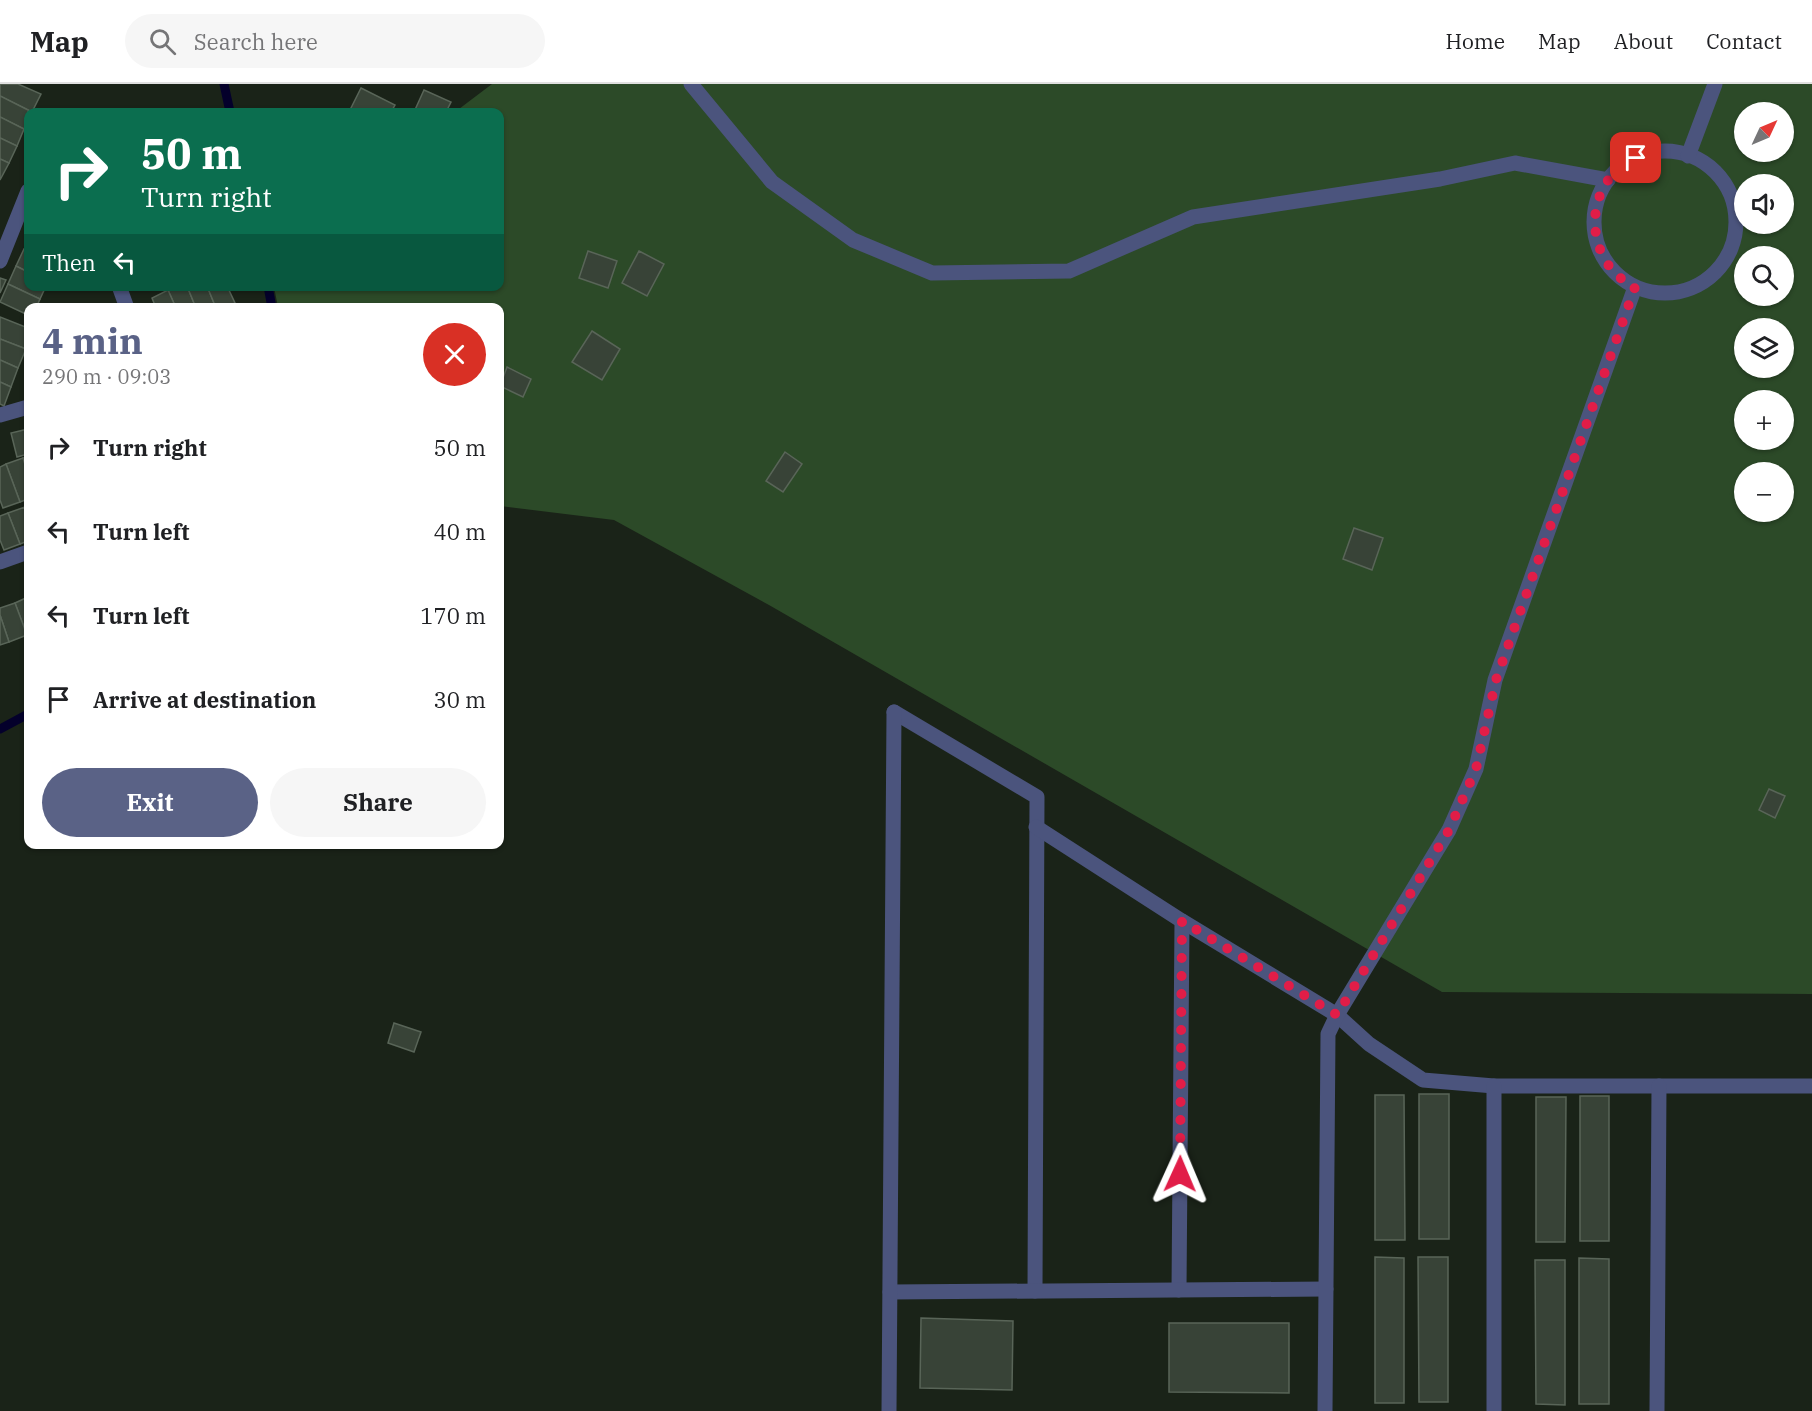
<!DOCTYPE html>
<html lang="en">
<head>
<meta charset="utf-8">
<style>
  :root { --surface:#fff; --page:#f6f6f6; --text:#202124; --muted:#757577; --line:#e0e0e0; --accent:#5a6286 }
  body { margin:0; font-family:"IBM Plex Serif",serif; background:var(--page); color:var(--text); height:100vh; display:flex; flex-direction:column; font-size:22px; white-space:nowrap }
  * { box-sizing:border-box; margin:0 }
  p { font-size:20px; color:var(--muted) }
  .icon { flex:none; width:33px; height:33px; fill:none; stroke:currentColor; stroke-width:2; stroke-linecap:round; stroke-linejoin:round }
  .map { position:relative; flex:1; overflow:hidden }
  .drawer { position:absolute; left:24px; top:219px; width:480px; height:546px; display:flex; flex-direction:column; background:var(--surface); border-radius:12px; box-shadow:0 2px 4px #0004 }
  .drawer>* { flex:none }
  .hud { position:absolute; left:24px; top:24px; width:480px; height:183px; border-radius:12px; box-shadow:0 2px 4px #0004; background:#0b6e4f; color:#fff; overflow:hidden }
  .needle { width:39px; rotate:46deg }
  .tools { position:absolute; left:1734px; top:18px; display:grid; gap:12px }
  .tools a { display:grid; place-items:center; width:60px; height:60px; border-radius:50%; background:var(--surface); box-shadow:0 2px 4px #0004; font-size:30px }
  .pin { position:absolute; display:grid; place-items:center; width:51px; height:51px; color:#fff; margin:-26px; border-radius:12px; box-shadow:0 3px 9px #0006 }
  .me { position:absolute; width:66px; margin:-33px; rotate:1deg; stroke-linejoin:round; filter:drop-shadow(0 0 4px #0008) }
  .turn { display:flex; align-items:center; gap:21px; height:126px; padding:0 18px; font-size:27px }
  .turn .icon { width:78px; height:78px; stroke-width:2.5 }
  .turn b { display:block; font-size:42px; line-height:51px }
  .then { display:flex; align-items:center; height:57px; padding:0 18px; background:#0003; gap:12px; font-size:22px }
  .round { display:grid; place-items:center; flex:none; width:63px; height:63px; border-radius:32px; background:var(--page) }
  .head { display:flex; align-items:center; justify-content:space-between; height:102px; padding:0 18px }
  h1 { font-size:36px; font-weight:800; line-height:45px; color:var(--accent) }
  .primary-button { display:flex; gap:12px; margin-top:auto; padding:12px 18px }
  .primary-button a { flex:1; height:69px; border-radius:36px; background:var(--accent); color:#fff; font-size:24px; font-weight:800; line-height:69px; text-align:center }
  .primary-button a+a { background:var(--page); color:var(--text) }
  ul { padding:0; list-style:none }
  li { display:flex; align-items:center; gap:18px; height:84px; padding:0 18px }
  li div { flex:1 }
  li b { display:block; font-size:22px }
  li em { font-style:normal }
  header { display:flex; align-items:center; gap:36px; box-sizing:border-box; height:84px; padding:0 30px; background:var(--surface); border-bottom:2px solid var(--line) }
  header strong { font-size:28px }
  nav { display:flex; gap:33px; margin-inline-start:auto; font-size:21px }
  .search { width:420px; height:54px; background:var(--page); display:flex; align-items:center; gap:15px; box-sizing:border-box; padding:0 21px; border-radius:33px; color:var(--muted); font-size:22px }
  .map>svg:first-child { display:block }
  .green { fill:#2c4a28; fill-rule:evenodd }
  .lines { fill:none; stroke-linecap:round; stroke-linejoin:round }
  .stream { stroke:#04002b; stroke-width:9 }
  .building { fill:#384337; stroke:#596558; stroke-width:1.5 }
  .minor { stroke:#4b547d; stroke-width:15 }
  .route { stroke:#e11d48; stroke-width:10; stroke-dasharray:0 18 }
</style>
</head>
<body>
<header>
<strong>Map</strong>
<div class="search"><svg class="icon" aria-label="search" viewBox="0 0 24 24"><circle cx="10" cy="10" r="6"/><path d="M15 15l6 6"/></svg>Search here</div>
<nav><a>Home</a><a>Map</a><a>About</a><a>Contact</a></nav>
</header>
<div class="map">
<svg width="1812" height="1327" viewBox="0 0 1812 1327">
  <rect width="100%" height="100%" fill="#1a2318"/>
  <path class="green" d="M 492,0 L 1812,0 L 1812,910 L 1442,908 L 769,521 L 614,436 L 500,422 L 500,224 L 278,223 L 274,203 L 500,202 L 500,28 L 455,28 ZM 1744,28 L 1784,28 L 1784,68 L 1744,68 ZM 1744,100 L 1784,100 L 1784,140 L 1744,140 ZM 1744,172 L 1784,172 L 1784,212 L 1744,212 ZM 1744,244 L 1784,244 L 1784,284 L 1744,284 ZM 1744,316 L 1784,316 L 1784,356 L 1744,356 ZM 1744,388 L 1784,388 L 1784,428 L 1744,428 Z"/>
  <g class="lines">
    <g class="stream">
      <path d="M 224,0 L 230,28"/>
      <path d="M 268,202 L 272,224"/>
      <path d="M 0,645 L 28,630"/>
    </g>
  </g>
  <g class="building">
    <path d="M 0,0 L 18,0 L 41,10 L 32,28 L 0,12 Z"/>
    <path d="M 361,4 L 395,21 L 391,28 L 354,28 L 350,26 Z"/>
    <path d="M 424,6 L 451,18 L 446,28 L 414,28 Z"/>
    <path d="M 0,12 L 32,28 L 28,28 L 28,36 L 24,45 L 0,33 Z"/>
    <path d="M 0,33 L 24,45 L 17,62 L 0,54 Z"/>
    <path d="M 0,54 L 17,62 L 9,79 L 0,75 Z"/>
    <path d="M 0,75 L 9,79 L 0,96 Z"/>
    <path d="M 24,165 L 28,167 L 28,188 L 16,182 Z"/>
    <path d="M 588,167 L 617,177 L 608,204 L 579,194 Z"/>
    <path d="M 639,167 L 664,180 L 647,212 L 622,199 Z"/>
    <path d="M 16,182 L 28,188 L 28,202 L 46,202 L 40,215 L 8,200 Z"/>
    <path d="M 0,194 L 6,196 L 0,209 Z"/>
    <path d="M 8,200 L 40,215 L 36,224 L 28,224 L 28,231 L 0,218 Z"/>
    <path d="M 177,202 L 187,202 L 196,224 L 176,224 L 168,206 Z"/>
    <path d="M 187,202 L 207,202 L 216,224 L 196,224 Z"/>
    <path d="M 207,202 L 227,202 L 235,219 L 224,224 L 216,224 Z"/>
    <path d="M 168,206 L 176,224 L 156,224 L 152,214 Z"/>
    <path d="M 0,233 L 28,244 L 28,257 L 26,265 L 0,255 Z"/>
    <path d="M 592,247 L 620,265 L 602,296 L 572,278 Z"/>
    <path d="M 0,255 L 26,265 L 18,284 L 0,276 Z"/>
    <path d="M 0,276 L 18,284 L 11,303 L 0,298 Z"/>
    <path d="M 507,283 L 531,295 L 523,313 L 500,302 Z"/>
    <path d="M 0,298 L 11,303 L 4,322 L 0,320 Z"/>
    <path d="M 28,345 L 28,370 L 17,373 L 11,349 Z"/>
    <path d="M 785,368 L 802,380 L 783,408 L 766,397 Z"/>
    <path d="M 28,372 L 28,390 L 23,374 Z"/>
    <path d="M 23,374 L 28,390 L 28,415 L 20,418 L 6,380 Z"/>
    <path d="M 6,380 L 20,418 L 3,424 L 0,416 L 0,383 Z"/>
    <path d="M 25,423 L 28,433 L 28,457 L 20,460 L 8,429 Z"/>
    <path d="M 8,429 L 20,460 L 4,466 L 0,456 L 0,432 Z"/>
    <path d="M 1354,444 L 1383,454 L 1372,486 L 1343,475 Z"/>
    <path d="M 28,513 L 28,550 L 27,551 L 15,519 Z"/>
    <path d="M 15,519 L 27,551 L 9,558 L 0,531 L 0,524 Z"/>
    <path d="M 0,531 L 9,558 L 0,561 Z"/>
    <path d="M 1769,705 L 1785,712 L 1775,734 L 1759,726 Z"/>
    <path d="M 394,939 L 421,948 L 414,968 L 388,959 Z"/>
    <rect x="1419" y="1010" width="30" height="145"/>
    <path d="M 1375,1011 L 1404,1011 L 1405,1156 L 1375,1156 Z"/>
    <rect x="1580" y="1012" width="29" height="145"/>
    <path d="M 1536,1013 L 1566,1013 L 1565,1158 L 1536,1158 Z"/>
    <path d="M 1375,1173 L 1404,1174 L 1404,1319 L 1375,1319 Z"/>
    <path d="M 1418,1173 L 1448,1173 L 1448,1318 L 1419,1318 Z"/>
    <path d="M 1579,1174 L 1609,1175 L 1609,1320 L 1579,1320 Z"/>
    <path d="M 1535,1176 L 1565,1176 L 1565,1321 L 1536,1320 Z"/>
    <path d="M 921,1234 L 1013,1237 L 1012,1306 L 920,1304 Z"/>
    <path d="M 1169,1239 L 1289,1239 L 1289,1309 L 1169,1308 Z"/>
  </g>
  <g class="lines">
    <g class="minor">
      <path d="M 691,0 L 772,98 L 853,156 L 932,189 L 1069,187 L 1193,133 L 1440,95 L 1515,79 L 1608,96"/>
      <circle cx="1665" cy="138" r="71"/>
      <path d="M 1688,72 L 1715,0"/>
      <path d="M 0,177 L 28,107"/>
      <path d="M 119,202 L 127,224"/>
      <path d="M 0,331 L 28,323"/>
      <path d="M 0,478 L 28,468"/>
      <path d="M 894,628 L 1037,713 L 1035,1207"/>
      <path d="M 1036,743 L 1182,837 L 1337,931 L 1369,960 L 1423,996 L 1494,1002 L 1812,1002"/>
      <path d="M 1179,1206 L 1182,837"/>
      <path d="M 890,1208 L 1326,1205"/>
      <path d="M 889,1327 L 894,628"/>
      <path d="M 1325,1327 L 1328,950 L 1337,931 L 1449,746 L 1476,685 L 1495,596 L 1635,203"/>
      <path d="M 1494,1327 L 1494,1002"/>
      <path d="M 1657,1327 L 1659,1002"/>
    </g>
  </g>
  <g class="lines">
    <path class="route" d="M 1180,1090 L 1182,837 L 1337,931 L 1449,746 L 1476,685 L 1496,596 L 1635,203 C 1630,200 1624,197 1619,193 C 1587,164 1587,112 1619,84 C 1624,80 1630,77 1636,74"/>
  </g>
</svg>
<div class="tools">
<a><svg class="needle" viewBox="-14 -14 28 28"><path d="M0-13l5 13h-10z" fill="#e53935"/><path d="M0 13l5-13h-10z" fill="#757577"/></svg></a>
<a><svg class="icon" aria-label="sound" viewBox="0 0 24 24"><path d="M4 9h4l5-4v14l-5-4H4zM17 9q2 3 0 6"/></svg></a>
<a><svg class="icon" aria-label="search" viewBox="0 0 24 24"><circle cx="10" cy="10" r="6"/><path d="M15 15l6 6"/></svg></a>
<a><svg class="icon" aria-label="layers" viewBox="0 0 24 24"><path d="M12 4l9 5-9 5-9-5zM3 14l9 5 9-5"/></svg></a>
<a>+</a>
<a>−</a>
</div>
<div class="pin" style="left:1636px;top:74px;background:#d93025"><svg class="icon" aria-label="arrive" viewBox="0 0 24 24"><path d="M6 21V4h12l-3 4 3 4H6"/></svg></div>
<svg class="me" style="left:1180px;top:1090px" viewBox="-20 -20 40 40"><path d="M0-17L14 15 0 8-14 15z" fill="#e11d48" stroke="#fff" stroke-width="4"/></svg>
<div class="hud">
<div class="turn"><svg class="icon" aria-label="right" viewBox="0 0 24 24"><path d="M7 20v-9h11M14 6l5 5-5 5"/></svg><div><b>50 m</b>Turn right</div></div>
<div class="then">Then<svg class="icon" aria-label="left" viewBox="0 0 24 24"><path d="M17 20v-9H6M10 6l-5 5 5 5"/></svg></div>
</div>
<section class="drawer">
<div class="head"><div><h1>4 min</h1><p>290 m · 09:03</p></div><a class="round" style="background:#d93025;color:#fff"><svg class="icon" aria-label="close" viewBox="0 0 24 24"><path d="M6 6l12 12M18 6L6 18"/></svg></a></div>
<ul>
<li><svg class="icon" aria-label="right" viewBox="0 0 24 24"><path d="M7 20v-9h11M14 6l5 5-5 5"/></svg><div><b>Turn right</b></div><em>50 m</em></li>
<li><svg class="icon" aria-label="left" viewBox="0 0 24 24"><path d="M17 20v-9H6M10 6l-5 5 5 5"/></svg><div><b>Turn left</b></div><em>40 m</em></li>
<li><svg class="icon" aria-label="left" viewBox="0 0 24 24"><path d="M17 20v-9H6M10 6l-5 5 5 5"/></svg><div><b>Turn left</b></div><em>170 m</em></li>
<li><svg class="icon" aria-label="arrive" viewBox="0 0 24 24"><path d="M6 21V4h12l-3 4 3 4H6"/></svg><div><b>Arrive at destination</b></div><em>30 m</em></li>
</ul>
<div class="primary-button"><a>Exit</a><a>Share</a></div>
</section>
</div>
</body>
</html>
